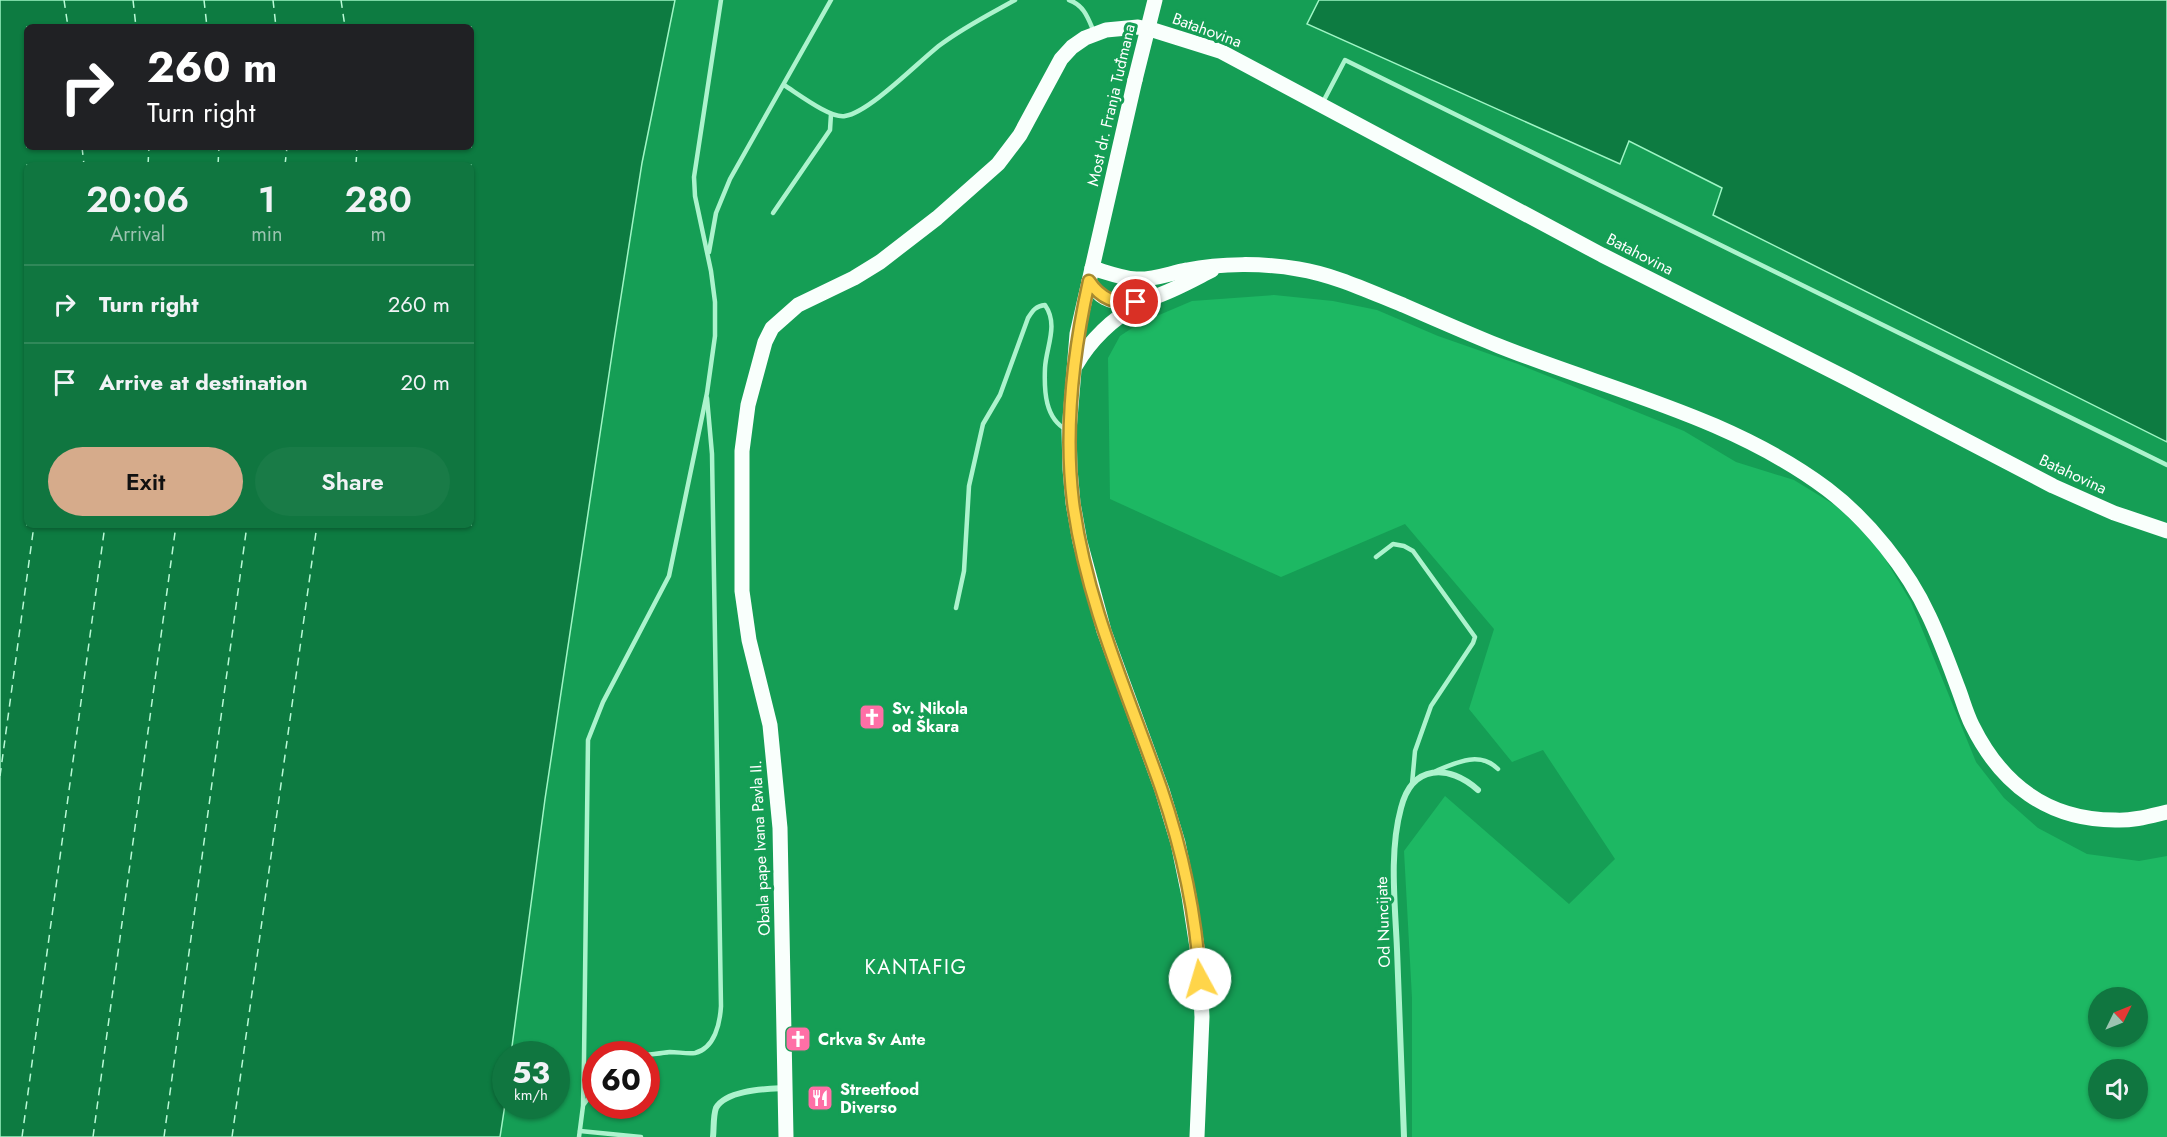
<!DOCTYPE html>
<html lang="en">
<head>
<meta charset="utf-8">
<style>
  :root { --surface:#107640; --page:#197b47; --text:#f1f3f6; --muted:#9cc4b1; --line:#308859; --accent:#d6ab8b }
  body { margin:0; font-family:Jost,sans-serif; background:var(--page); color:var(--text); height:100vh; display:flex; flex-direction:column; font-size:22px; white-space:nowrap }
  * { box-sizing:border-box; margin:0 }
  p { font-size:20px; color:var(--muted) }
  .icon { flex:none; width:33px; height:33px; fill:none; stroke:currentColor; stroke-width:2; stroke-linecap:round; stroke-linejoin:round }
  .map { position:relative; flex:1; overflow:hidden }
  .sheet { position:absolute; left:24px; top:162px; width:450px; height:366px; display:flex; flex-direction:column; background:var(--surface); border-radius:9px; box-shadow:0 2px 4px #0004 }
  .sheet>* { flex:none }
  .banner { position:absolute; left:24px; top:24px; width:450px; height:126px; border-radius:9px; box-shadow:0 2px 4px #0004; background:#202124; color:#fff; overflow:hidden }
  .needle { width:39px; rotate:47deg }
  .fabs { position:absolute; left:2088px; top:987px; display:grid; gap:12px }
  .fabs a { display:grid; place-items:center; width:60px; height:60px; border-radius:50%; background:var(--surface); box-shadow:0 2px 4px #0004; font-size:30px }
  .speed { position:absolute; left:492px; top:1041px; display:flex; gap:12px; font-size:30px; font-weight:700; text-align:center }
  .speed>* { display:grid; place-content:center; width:78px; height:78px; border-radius:50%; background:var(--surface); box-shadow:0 2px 4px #0004; line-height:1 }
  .speed small { font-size:15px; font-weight:400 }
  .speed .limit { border:9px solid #d22; background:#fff; color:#111 }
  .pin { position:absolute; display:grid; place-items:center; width:51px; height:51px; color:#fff; margin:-26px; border:3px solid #fff; border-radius:50%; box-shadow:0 2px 6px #0007 }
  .me { position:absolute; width:66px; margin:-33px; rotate:354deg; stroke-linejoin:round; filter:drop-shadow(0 0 4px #0008) }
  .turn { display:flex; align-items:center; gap:21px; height:126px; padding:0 24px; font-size:27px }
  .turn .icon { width:78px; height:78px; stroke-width:2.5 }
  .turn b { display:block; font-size:42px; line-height:51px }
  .eta { display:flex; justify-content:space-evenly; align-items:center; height:102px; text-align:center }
  .eta b { font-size:36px; font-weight:600; line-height:42px }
  .cta { display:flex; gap:12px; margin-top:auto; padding:12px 24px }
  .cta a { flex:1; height:69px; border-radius:36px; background:var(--accent); color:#111; font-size:24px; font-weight:600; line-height:69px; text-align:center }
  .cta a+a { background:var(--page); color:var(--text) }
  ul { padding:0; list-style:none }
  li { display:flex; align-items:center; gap:18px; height:78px; padding:0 24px; border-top:2px solid var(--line) }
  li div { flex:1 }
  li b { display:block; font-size:22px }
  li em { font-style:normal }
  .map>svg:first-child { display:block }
  .green { fill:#1db863; fill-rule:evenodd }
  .water { fill:#0d7b41; stroke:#9ff6c5; stroke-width:1.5; fill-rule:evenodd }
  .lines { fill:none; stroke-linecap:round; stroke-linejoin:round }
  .ferry { stroke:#b9fad6; stroke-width:1.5; stroke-dasharray:8 6; stroke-linecap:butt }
  .service { stroke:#acf3cd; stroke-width:4.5 }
  .minor { stroke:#acf3cd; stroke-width:6 }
  .primary { stroke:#f9fffc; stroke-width:15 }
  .primary-bridge { stroke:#f9fffc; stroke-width:15 }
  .route-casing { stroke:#a68a30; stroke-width:15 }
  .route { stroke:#ffd54a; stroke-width:10 }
  .labels { text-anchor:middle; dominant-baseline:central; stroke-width:6; stroke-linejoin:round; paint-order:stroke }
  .street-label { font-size:16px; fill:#fff; stroke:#159e55 }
  .poi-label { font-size:16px; font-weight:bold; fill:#fff; stroke:#159e55; text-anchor:start }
  .quarter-label { font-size:20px; letter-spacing:1.5px; fill:#fff; stroke:#159e55 }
</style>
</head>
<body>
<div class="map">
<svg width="2167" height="1137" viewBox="0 0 2167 1137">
  <rect width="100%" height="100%" fill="#159e55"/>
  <path class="green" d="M 1274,295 L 1333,301 L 1377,310 L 1438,336 L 1518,364 L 1684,431 L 1736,462 L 1794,480 L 1838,507 L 1878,547 L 1911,602 L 1976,762 L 2004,798 L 2038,828 L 2087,854 L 2139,861 L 2167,856 L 2167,1137 L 1412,1137 L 1412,998 L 1404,851 L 1445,796 L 1569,904 L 1615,859 L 1543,750 L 1512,762 L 1469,709 L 1494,629 L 1405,524 L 1281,577 L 1110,499 L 1108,358 L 1120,336 L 1138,324 L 1192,301 ZM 2098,998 L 2138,998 L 2138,1036 L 2098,1036 ZM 2098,1070 L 2138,1070 L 2138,1108 L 2098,1108 Z"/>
  <g class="water">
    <path d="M 0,0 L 675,0 L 642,163 L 614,341 L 545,799 L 511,1054 L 506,1054 L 506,1098 L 500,1137 L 0,1137 ZM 27,27 L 471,27 L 471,147 L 27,147 ZM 27,165 L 471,165 L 471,525 L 27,525 Z"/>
    <path d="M 1319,0 L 2167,0 L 2167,442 L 1713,215 L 1722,188 L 1629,141 L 1620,164 L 1307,24 Z"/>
  </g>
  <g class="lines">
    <g class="ferry">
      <path d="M 64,0 L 68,27"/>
      <path d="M 133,0 L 136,27"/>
      <path d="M 204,0 L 207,27"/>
      <path d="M 273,0 L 276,27"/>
      <path d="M 341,0 L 345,27"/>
      <path d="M 82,147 L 84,165"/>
      <path d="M 148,165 L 149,147"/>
      <path d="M 218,165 L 219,147"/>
      <path d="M 285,165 L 287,147"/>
      <path d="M 356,165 L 357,147"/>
      <path d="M 0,776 L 34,525"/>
      <path d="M 22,1137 L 105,525"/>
      <path d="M 93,1137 L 176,525"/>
      <path d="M 164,1137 L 247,525"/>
      <path d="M 232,1137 L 317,525"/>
    </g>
    <g class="service">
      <path d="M 1069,0 C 1084,5 1088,18 1094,32"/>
      <path d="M 784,85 C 797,93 831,119 845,116 C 870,112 918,62 940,45 C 964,27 990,14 1015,0"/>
      <path d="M 1323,102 L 1345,60 L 2167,465"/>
      <path d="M 773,213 L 830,130 L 831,114"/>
      <path d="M 709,252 L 716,213 L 730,179 L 831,0"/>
      <path d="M 1376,557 L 1393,544 L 1404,546 L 1413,551 L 1475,637 L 1473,643 L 1431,706 L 1415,751 L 1412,784"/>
      <path d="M 956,608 L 964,571 L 969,486 L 983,424 L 1000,395 L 1028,318 C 1033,310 1036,306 1045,305 C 1059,325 1046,347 1045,368 C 1044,391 1045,419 1067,430"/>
      <path d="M 1436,771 C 1457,762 1480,751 1498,769"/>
      <path d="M 646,1055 C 654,1054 663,1053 670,1052 C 678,1052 687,1054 695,1053 C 715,1048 720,1023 721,1006 L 712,454 L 707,398"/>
      <path d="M 584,1104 L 596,1088"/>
      <path d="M 580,1131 L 641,1137"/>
      <path d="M 579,1137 L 583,1106 L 584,1059 L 588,740 L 603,702 L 669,576 L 707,393 L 715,336 L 715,302 L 711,271 L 695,196 L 694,177 L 721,0"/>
    </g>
    <g class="minor">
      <path d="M 713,1137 C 714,1129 713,1116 716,1108 C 726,1090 766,1089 783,1088"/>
      <path d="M 1404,1137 C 1402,1074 1399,1012 1397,949 C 1395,903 1389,852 1401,808 C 1412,764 1449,764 1478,790"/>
    </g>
    <g class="primary">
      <path d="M 1135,80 L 1077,334 L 1069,431 L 1070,469 L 1073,503 L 1080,542 L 1104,631 L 1162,790 L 1178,843 L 1189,896 L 1199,960 L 1202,1017 L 1197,1137"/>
      <path d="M 1092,268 C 1106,272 1121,278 1136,279 C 1154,280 1170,273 1187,270 C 1220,263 1265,263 1298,269 C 1335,275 1368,291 1403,305 C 1435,319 1467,333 1499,346 C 1609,390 1731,417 1827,489 C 1868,520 1908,570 1929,616 C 1940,639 1949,664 1958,688 C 1963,701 1966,713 1972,725 C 2001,784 2048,820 2115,820 C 2133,821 2150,816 2167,812"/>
      <path d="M 1089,281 C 1093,288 1098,294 1105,298 C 1135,314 1184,284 1212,270"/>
      <path d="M 1076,365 C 1091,339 1114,318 1140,303"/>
      <path d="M 786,1137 L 780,828 L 770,725 L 749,640 L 742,591 L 742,451 L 748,405 L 765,342 L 772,328 L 798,305 L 854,278 L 880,262 L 937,218 L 998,164 L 1020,135 L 1061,59 L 1072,47 L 1085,38 L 1106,30 L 1138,27 L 1153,30 L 1220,51 L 1602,255 L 1848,379 L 2053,486 L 2114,513 L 2167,531"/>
    </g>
    <path class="primary-bridge" d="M 1135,80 L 1155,0"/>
  </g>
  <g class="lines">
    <g class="route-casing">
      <path id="route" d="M 1136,302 C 1115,304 1101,299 1089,281 C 1073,353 1064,428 1073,502 C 1086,602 1128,694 1161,788 C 1182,849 1196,915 1200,979"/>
    </g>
    <use href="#route" class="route"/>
  </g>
  <defs>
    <g id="church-square" transform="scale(1.35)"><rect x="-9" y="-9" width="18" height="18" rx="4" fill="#ff6fa6" stroke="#159e55"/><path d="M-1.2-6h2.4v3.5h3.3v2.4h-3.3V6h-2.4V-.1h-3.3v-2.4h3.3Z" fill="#fff"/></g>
    <g id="restaurant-square" transform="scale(1.35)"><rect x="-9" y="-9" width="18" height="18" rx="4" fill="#ff6fa6" stroke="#159e55"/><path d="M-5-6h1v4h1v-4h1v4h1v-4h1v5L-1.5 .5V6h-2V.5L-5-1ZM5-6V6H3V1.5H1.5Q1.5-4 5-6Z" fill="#fff"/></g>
  </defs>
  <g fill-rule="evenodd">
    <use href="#church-square" x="872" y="717"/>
    <use href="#church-square" x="798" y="1039"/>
    <use href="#restaurant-square" x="820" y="1098"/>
  </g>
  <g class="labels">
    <g class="street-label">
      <text transform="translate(1207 30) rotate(20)">Batahovina</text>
      <text transform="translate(1111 105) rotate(-77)">Most dr. Franja Tuđmana</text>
      <text transform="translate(1640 254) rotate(27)">Batahovina</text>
      <text transform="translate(2073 474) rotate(25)">Batahovina</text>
      <text transform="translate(760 848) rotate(-93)">Obala pape Ivana Pavla II.</text>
      <text transform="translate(1383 922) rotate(-92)">Od Nuncijate</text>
    </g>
    <g class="poi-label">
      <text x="892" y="708">Sv. Nikola<tspan x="892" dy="18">od Škara</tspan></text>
      <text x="818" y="1039">Crkva Sv Ante</text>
      <text x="840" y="1089">Streetfood<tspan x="840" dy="18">Diverso</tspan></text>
    </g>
    <g class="quarter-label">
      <text x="916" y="967">KANTAFIG</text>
    </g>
  </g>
</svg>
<div class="fabs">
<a><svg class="needle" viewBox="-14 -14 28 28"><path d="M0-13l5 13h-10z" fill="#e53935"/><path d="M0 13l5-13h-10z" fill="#9cc4b1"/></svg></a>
<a><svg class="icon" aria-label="sound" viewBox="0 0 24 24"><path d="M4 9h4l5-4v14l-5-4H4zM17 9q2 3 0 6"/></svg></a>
</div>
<div class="speed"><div>53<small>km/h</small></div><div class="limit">60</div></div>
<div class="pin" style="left:1136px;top:302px;background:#d93025"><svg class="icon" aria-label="arrive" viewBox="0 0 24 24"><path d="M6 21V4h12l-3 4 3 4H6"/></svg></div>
<svg class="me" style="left:1200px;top:979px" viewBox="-20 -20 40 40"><circle r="19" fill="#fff"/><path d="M0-13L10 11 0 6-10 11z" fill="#ffd54a"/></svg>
<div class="banner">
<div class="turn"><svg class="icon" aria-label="right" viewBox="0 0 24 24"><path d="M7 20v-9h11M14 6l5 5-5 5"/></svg><div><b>260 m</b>Turn right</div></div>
</div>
<section class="sheet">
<div class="eta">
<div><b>20:06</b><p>Arrival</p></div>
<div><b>1</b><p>min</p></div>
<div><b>280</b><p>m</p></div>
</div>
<ul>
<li><svg class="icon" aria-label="right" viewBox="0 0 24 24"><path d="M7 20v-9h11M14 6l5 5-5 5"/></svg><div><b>Turn right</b></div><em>260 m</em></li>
<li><svg class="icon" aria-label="arrive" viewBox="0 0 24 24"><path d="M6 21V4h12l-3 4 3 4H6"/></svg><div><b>Arrive at destination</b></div><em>20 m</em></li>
</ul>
<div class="cta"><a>Exit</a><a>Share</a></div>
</section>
</div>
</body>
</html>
